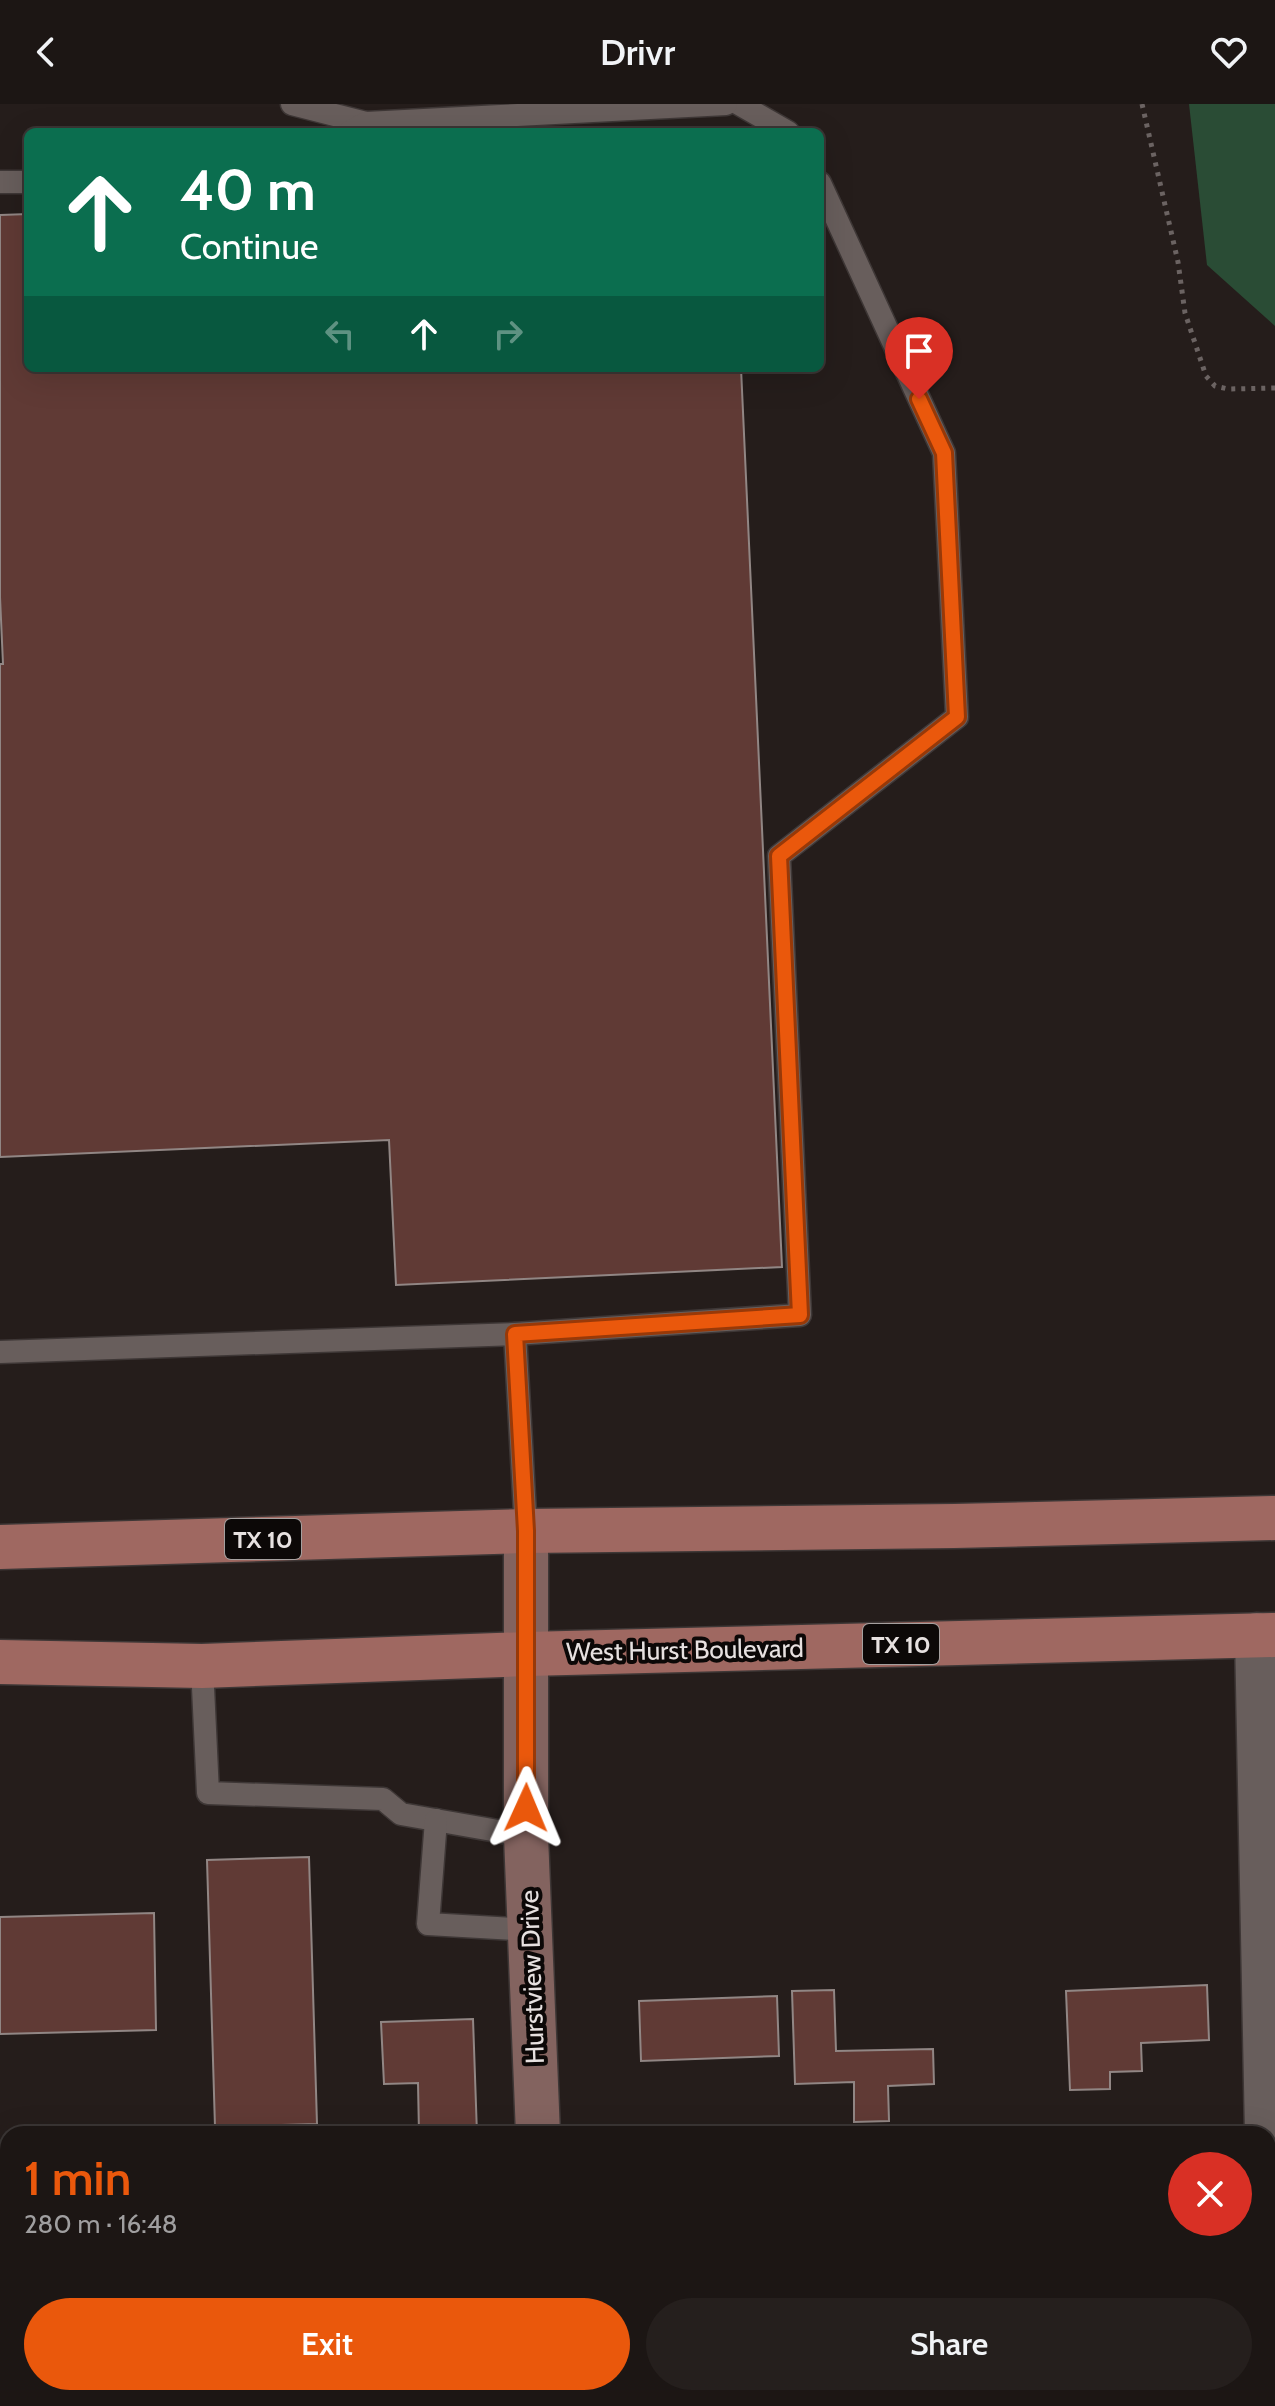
<!DOCTYPE html>
<html lang="en">
<head>
<meta charset="utf-8">
<style>
  :root { --surface:#1c1614; --page:#251f1d; --text:#f1f3f6; --muted:#a09fa0; --line:#3a3534; --accent:#ea580c }
  body { margin:0; font-family:Cabin,sans-serif; background:var(--page); color:var(--text); height:100vh; display:flex; flex-direction:column; font-size:30px; white-space:nowrap }
  * { box-sizing:border-box; margin:0 }
  p { font-size:26px; color:var(--muted) }
  .icon { flex:none; width:44px; height:44px; fill:none; stroke:currentColor; stroke-width:2; stroke-linecap:round; stroke-linejoin:round }
  .map { position:relative; flex:1; overflow:hidden }
  .sheet { position:absolute; left:0px; top:2022px; width:1276px; height:280px; display:flex; flex-direction:column; background:var(--surface); border-radius:24px 24px 0 0; box-shadow:0 8px 32px #0002,0 0 0 2px var(--line) }
  .sheet>* { flex:none }
  .top-card { position:absolute; left:24px; top:24px; width:800px; height:244px; border-radius:12px; box-shadow:0 8px 32px #0002,0 0 0 2px var(--line); background:#0b6e4f; color:#fff; overflow:hidden }
  .pin { position:absolute; display:grid; place-items:center; width:68px; height:68px; color:#fff; margin:-82px -34px; border-radius:50% 50% 50% 0; rotate:-45deg; box-shadow:0 0 8px #0007 }
  .pin .icon { rotate:45deg }
  .me { position:absolute; width:88px; margin:-44px; rotate:1deg; stroke-linejoin:round; filter:drop-shadow(0 0 6px #0008) }
  .turn { display:flex; align-items:center; gap:28px; height:168px; padding:0 24px; font-size:36px }
  .turn .icon { width:104px; height:104px; stroke-width:2.5 }
  .turn b { display:block; font-size:56px; line-height:68px }
  .lanes { display:flex; align-items:center; height:76px; padding:0 24px; background:#0003; justify-content:center; gap:40px; direction:ltr }
  .lanes .off { opacity:.35 }
  .round { display:grid; place-items:center; flex:none; width:84px; height:84px; border-radius:42px; background:var(--page) }
  .overview { display:flex; align-items:center; justify-content:space-between; height:136px; padding:0 24px }
  h1 { font-size:48px; font-weight:600; line-height:60px; color:var(--accent) }
  .action { display:flex; gap:16px; margin-top:auto; padding:16px 24px }
  .action a { flex:1; height:92px; border-radius:48px; background:var(--accent); color:#fff; font-size:32px; font-weight:600; line-height:92px; text-align:center }
  .action a+a { background:var(--page); color:var(--text) }
  header { display:flex; justify-content:space-between; align-items:center; height:104px; padding:0 24px; background:var(--surface); font-size:36px; font-weight:600 }
  .map>svg:first-child { display:block }
  .water { fill:#2a4c35 }
  .building { fill:#603a35; stroke:#918684; stroke-width:2 }
  .lines { fill:none; stroke-linecap:round; stroke-linejoin:round }
  .lane-casing { stroke:#3e3736; stroke-width:25 }
  .street-casing { stroke:#3e3736; stroke-width:47 }
  .secondary-casing { stroke:#3e3736; stroke-width:47 }
  .primary-casing { stroke:#3e3736; stroke-width:47 }
  .path { stroke:#6b6362; stroke-width:5; stroke-dasharray:4 6; stroke-linecap:butt }
  .lane { stroke:#685e5c; stroke-width:22 }
  .street { stroke:#685e5c; stroke-width:44 }
  .secondary { stroke:#83635f; stroke-width:44 }
  .primary { stroke:#9f6861; stroke-width:44 }
  .route-casing { stroke:#983908; stroke-width:20 }
  .route { stroke:#ea580c; stroke-width:14 }
  .labels { text-anchor:middle; dominant-baseline:central; stroke-width:8; stroke-linejoin:round; paint-order:stroke }
  .shield { fill:#0c0807; stroke:#a5a09f; stroke-width:2 }
  .shield-label { font-size:24px; font-weight:bold; fill:#e7e1e0 }
  .street-label { font-size:26px; fill:#e7e1e0; stroke:#0c0807 }
</style>
</head>
<body>
<header><svg class="icon" aria-label="back" viewBox="0 0 24 24"><path d="M15 5l-7 7 7 7"/></svg>Drivr<svg class="icon" aria-label="heart" viewBox="0 0 24 24"><path d="M12 20l-8-8c-3-5 5-10 8-4 3-6 11-1 8 4z"/></svg></header>
<div class="map">
<svg width="1275" height="2302" viewBox="0 0 1275 2302">
  <rect width="100%" height="100%" fill="#251d1b"/>
  <path class="water" d="M 1189,0 L 1275,0 L 1275,222 L 1207,161 Z"/>
  <g class="building">
    <path d="M 28,110 L 28,264 L 741,264 L 782,1163 L 396,1181 L 389,1036 L 0,1053 L 0,560 L 3,560 L 0,493 L 0,111 Z"/>
    <path d="M 309,1753 L 317,2020 L 215,2023 L 207,1756 Z"/>
    <path d="M 154,1809 L 156,1926 L 0,1930 L 0,1813 Z"/>
    <path d="M 1207,1881 L 1209,1936 L 1141,1939 L 1142,1967 L 1110,1968 L 1110,1985 L 1070,1986 L 1066,1887 Z"/>
    <path d="M 834,1886 L 836,1947 L 933,1945 L 934,1980 L 888,1982 L 889,2017 L 854,2018 L 854,1978 L 795,1980 L 792,1887 Z"/>
    <path d="M 777,1892 L 779,1952 L 641,1957 L 639,1897 Z"/>
    <path d="M 473,1915 L 477,2030 L 419,2030 L 418,1979 L 384,1980 L 381,1918 Z"/>
    <rect x="0" y="2039" width="8" height="144"/>
    <rect x="106" y="2294" width="83" height="8"/>
    <path d="M 729,2294 L 802,2294 L 802,2302 L 730,2302 Z"/>
  </g>
  <g class="lines">
    <g class="lane-casing">
      <g id="lane">
        <path d="M 292,0 L 366,19"/>
        <path d="M 739,0 L 788,28"/>
        <path d="M 349,28 L 366,19 L 726,0"/>
        <path d="M 0,78 L 28,78"/>
        <path d="M 515,1230 L 800,1211 L 779,752 L 957,613 L 944,349 L 820,79"/>
        <path d="M 0,1248 L 515,1230 L 526,1427"/>
        <path d="M 202,1562 L 208,1689 L 383,1695 L 401,1710 L 526,1732"/>
        <path d="M 436,1716 L 428,1820 L 530,1826"/>
      </g>
    </g>
    <g class="street-casing">
      <g id="street">
        <path d="M 1257,1531 L 1267,2030"/>
        <path d="M 1268,2081 L 1272,2302"/>
      </g>
    </g>
    <g class="secondary-casing">
      <g id="secondary">
        <path d="M 526,1427 L 526,1732 L 538,2030"/>
        <path d="M 550,2294 L 550,2302"/>
      </g>
    </g>
    <g class="primary-casing">
      <g id="primary">
        <path d="M 0,1443 L 526,1427 L 954,1422 L 1275,1414"/>
        <path d="M 0,1558 L 202,1562 L 527,1550 L 1275,1531"/>
      </g>
    </g>
    <path class="path" d="M 1142,0 L 1178,158 L 1185,209 L 1206,272 L 1215,282 L 1228,285 L 1275,284"/>
    <use href="#lane" class="lane"/>
    <use href="#street" class="street"/>
    <use href="#secondary" class="secondary"/>
    <use href="#primary" class="primary"/>
  </g>
  <g class="lines">
    <g class="route-casing">
      <path id="route" d="M 526,1704 L 526,1427 L 515,1230 L 800,1211 L 779,752 L 957,613 L 944,349 L 919,295"/>
    </g>
    <use href="#route" class="route"/>
  </g>
  <g class="labels">
    <g class="shield">
      <rect x="225" y="1415" width="76" height="40" rx="6"/>
      <rect x="863" y="1520" width="76" height="40" rx="6"/>
    </g>
    <g class="shield-label">
      <text x="263" y="1435">TX 10</text>
      <text x="901" y="1540">TX 10</text>
    </g>
    <g class="street-label">
      <text transform="translate(685 1546) rotate(-1)">West Hurst Boulevard</text>
      <text transform="translate(532 1873) rotate(-92)">Hurstview Drive</text>
    </g>
  </g>
</svg>
<div class="pin" style="left:919px;top:295px;background:#d93025"><svg class="icon" aria-label="arrive" viewBox="0 0 24 24"><path d="M6 21V4h12l-3 4 3 4H6"/></svg></div>
<svg class="me" style="left:526px;top:1704px" viewBox="-20 -20 40 40"><path d="M0-17L14 15 0 8-14 15z" fill="#ea580c" stroke="#fff" stroke-width="4"/></svg>
<div class="top-card">
<div class="turn"><svg class="icon" aria-label="ahead" viewBox="0 0 24 24"><path d="M12 20V5M6 11l6-6 6 6"/></svg><div><b>40 m</b>Continue</div></div>
<div class="lanes"><svg class="icon off" aria-label="left" viewBox="0 0 24 24"><path d="M17 20v-9H6M10 6l-5 5 5 5"/></svg><svg class="icon" aria-label="ahead" viewBox="0 0 24 24"><path d="M12 20V5M6 11l6-6 6 6"/></svg><svg class="icon off" aria-label="right" viewBox="0 0 24 24"><path d="M7 20v-9h11M14 6l5 5-5 5"/></svg></div>
</div>
<section class="sheet">
<div class="overview"><div><h1>1 min</h1><p>280 m · 16:48</p></div><a class="round" style="background:#d93025;color:#fff"><svg class="icon" aria-label="close" viewBox="0 0 24 24"><path d="M6 6l12 12M18 6L6 18"/></svg></a></div>
<div class="action"><a>Exit</a><a>Share</a></div>
</section>
</div>
</body>
</html>
